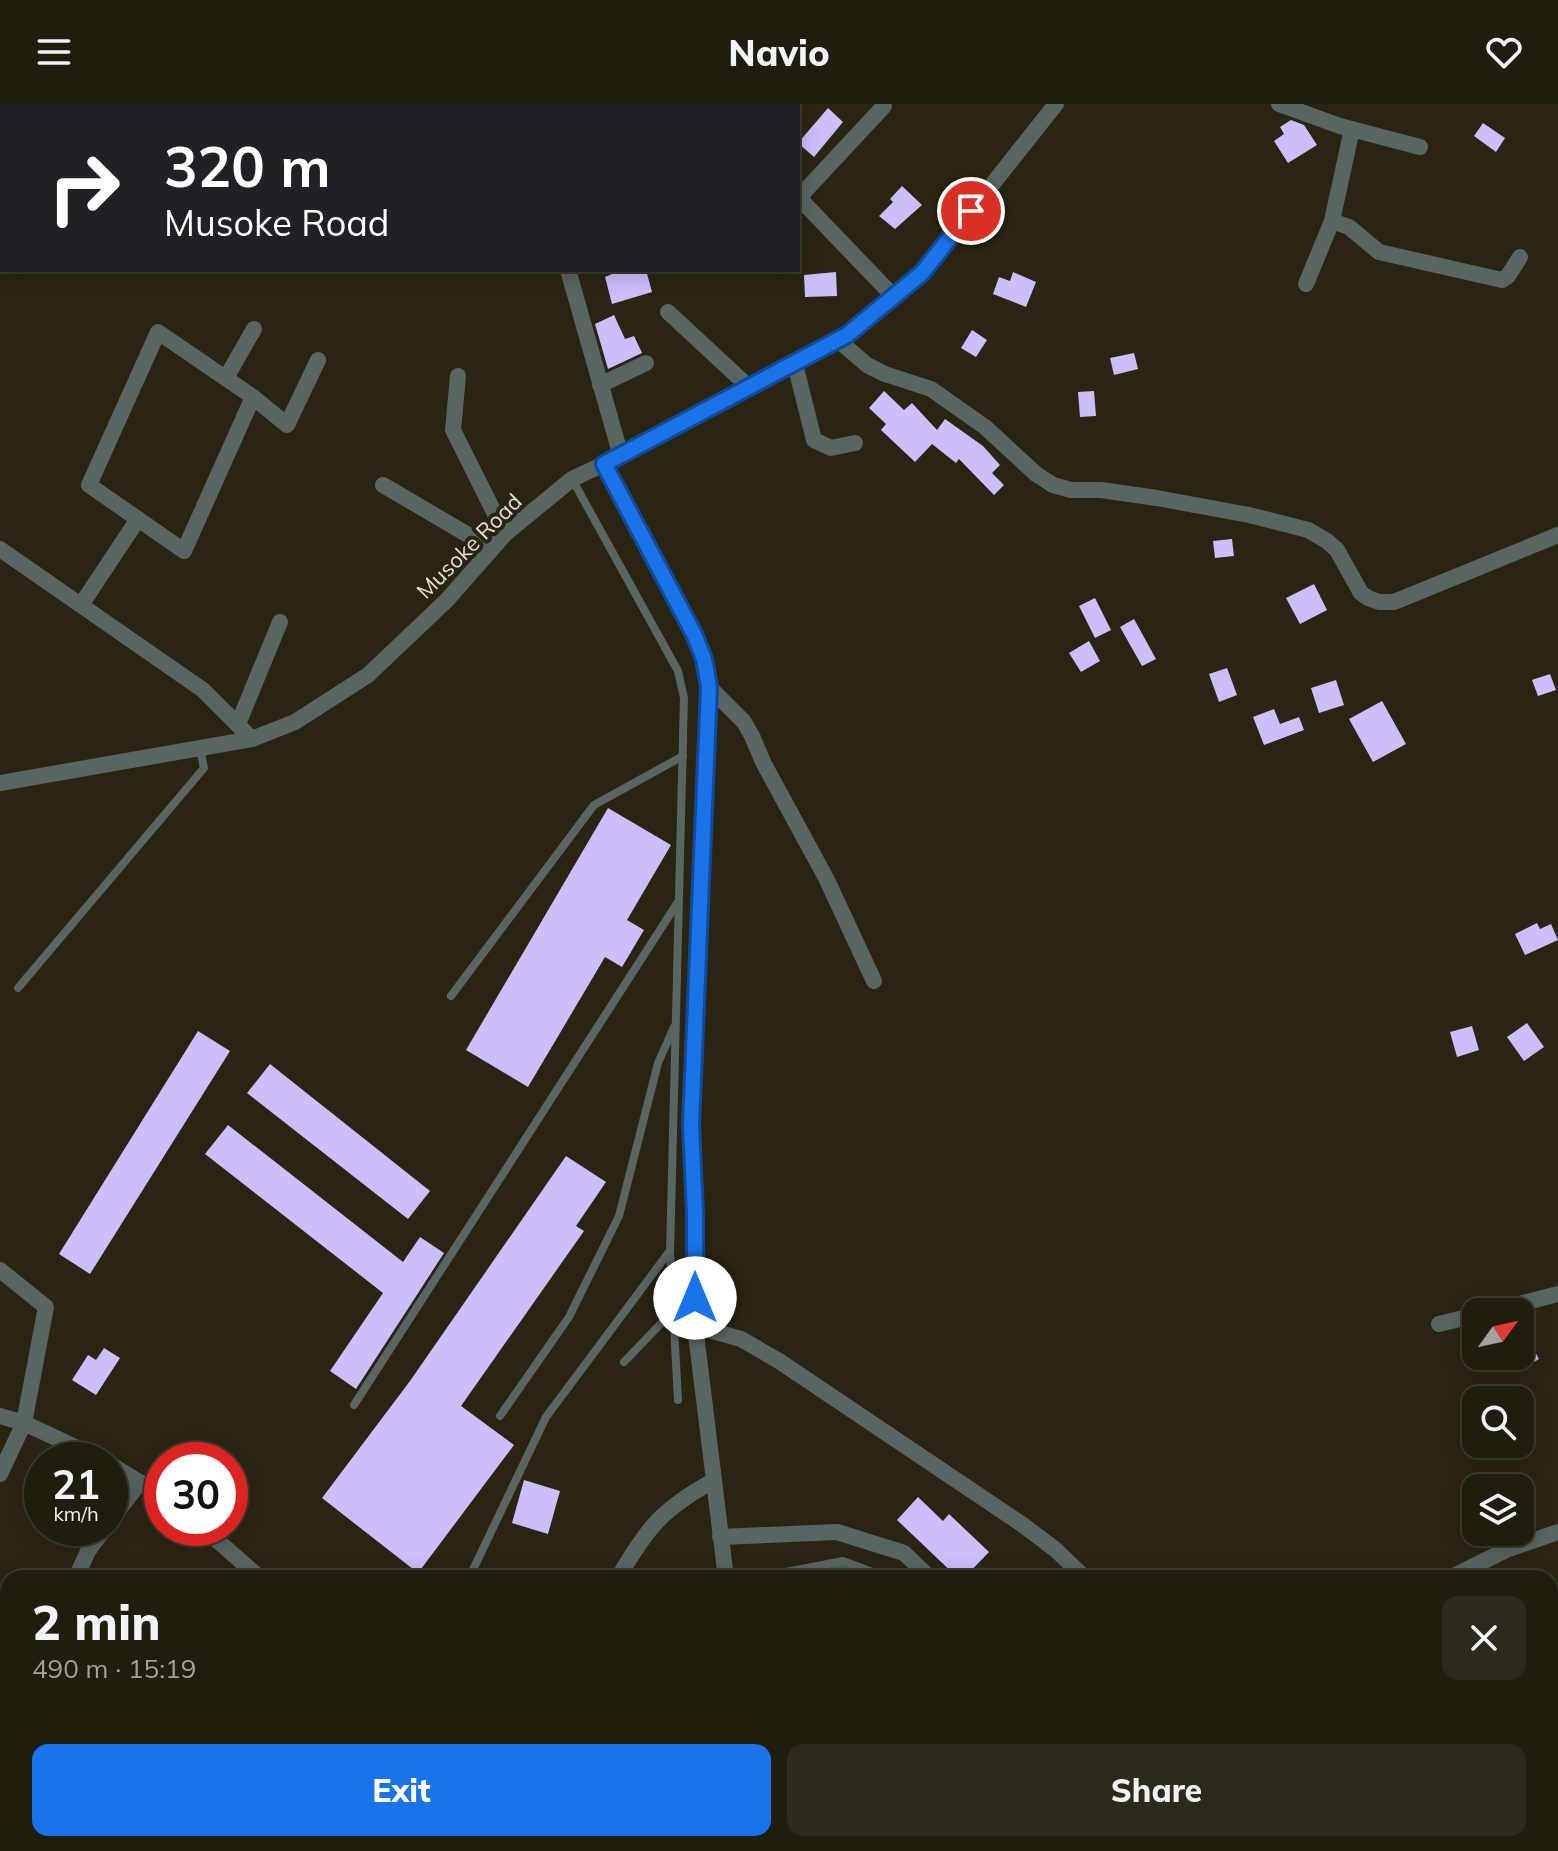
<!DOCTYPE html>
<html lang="en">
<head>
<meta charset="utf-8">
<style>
  :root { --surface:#201c0e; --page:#2d291c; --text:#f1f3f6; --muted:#a2a19e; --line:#3d3a2e; --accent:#1a73e8 }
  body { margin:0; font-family:Mulish,sans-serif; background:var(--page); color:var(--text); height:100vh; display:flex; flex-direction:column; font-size:30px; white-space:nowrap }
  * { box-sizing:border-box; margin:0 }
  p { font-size:26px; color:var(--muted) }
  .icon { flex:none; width:44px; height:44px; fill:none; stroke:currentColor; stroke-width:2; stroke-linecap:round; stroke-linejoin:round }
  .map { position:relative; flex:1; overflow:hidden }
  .details { position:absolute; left:0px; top:1466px; width:1558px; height:282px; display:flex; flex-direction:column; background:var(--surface); border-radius:24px 24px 0 0; box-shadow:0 4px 20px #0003,0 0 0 2px var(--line) }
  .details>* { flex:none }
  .guide { position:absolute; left:0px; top:0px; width:800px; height:168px; box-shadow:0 4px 20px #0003,0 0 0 2px var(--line); background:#202124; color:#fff; overflow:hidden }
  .needle { width:52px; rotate:57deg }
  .fabs { position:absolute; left:1462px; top:1194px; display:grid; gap:16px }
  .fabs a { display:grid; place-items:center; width:72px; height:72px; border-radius:16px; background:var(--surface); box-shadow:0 4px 20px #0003,0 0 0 2px var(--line); font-size:40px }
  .speed { position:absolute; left:24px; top:1338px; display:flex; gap:16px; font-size:40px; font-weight:700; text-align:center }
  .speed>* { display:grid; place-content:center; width:104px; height:104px; border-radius:50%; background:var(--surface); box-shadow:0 4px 20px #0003,0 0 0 2px var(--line); line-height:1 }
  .speed small { font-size:20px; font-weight:400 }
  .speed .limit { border:12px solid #d22; background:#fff; color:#111 }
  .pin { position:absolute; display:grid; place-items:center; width:68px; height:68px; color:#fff; margin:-34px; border:4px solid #fff; border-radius:50%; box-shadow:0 2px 8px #0007 }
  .me { position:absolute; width:88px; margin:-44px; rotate:0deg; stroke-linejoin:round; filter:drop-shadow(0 0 6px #0008) }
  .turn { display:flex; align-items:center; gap:28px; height:168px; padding:0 32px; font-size:36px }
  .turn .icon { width:104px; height:104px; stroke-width:2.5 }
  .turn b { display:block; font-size:56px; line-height:68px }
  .round { display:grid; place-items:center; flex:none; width:84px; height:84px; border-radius:16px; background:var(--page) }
  .summary { display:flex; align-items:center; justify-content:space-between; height:136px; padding:0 32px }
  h1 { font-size:48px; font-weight:800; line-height:60px }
  .button { display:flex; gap:16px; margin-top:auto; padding:16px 32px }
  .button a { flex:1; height:92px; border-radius:16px; background:var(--accent); color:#fff; font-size:32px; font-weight:800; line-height:92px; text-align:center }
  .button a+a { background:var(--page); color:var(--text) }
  header { display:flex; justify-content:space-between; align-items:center; height:104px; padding:0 32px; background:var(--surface); font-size:36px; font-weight:800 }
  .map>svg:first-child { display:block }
  .forest { fill:#376a43 }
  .building { fill:#cbbefa }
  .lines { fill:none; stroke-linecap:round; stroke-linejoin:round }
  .service { stroke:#596563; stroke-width:8 }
  .minor { stroke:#596563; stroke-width:16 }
  .route-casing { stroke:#114b97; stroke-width:20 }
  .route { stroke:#1a73e8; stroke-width:14 }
  .labels { text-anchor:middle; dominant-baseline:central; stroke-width:8; stroke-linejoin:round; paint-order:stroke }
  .street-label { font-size:22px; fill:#e3e0d4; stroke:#2a2513 }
</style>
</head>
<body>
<header><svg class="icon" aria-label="menu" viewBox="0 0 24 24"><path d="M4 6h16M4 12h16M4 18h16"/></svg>Navio<svg class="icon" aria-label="heart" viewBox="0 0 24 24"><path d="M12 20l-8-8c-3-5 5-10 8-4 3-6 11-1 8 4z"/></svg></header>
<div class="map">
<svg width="1558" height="1747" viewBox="0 0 1558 1747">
  <rect width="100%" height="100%" fill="#2a2513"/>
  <path class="forest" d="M 843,1457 L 889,1474 L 754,1474 Z"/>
  <g class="building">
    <path d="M 828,4 L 843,18 L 814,53 L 798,39 Z"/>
    <path d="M 1291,16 L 1304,21 L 1317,41 L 1288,59 L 1274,37 L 1284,30 L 1280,23 Z"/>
    <path d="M 1483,19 L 1505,34 L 1496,48 L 1474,32 Z"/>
    <path d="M 902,82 L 922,101 L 895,125 L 879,112 L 893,98 L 890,95 Z"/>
    <path d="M 621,166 L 646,166 L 652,188 L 612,200 L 605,173 Z"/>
    <path d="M 836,168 L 837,192 L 805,193 L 804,171 Z"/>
    <path d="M 1013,168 L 1036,178 L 1026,203 L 993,190 L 999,173 L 1010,177 Z"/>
    <path d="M 614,211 L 625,235 L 634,232 L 642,249 L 608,265 L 595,220 Z"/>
    <path d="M 972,226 L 987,236 L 976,253 L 961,244 Z"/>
    <path d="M 1134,249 L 1138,265 L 1114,271 L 1110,254 Z"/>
    <path d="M 884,287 L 904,306 L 912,299 L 937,326 L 945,315 L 983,342 L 1000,361 L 992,369 L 1004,381 L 994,391 L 959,355 L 956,359 L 932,340 L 915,358 L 881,326 L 886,320 L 869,304 Z"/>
    <path d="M 1094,287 L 1096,312 L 1080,313 L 1078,288 Z"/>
    <path d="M 1232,435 L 1234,452 L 1215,454 L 1213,437 Z"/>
    <path d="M 1314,480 L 1327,506 L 1300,520 L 1286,494 Z"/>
    <path d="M 1095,494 L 1111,526 L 1095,534 L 1079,502 Z"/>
    <path d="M 1134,515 L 1156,555 L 1142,562 L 1120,523 Z"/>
    <path d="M 1089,537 L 1100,557 L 1081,568 L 1069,549 Z"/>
    <path d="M 1227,564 L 1237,591 L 1219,598 L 1209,570 Z"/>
    <path d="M 1550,570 L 1556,586 L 1538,592 L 1532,576 Z"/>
    <path d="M 1336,576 L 1344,601 L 1319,609 L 1311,584 Z"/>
    <path d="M 1382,597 L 1406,640 L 1373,658 L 1349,615 Z"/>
    <path d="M 1274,605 L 1280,620 L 1299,613 L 1304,626 L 1264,641 L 1253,613 Z"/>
    <path d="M 608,704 L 671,741 L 627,816 L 644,826 L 622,863 L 605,853 L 528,983 L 466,946 Z"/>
    <path d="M 1537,819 L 1540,825 L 1551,820 L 1558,836 L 1525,851 L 1515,830 Z"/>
    <path d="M 1527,919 L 1544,943 L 1524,957 L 1507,933 Z"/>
    <path d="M 1472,922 L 1479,946 L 1457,953 L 1450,928 Z"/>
    <path d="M 198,927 L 230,947 L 90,1170 L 59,1150 Z"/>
    <path d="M 270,960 L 430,1087 L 408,1115 L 247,989 Z"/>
    <path d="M 228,1021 L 403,1158 L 420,1133 L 444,1149 L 356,1285 L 330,1267 L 383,1189 L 205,1050 Z"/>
    <path d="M 566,1052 L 606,1078 L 576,1122 L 584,1127 L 461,1302 L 514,1341 L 418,1469 L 322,1394 L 410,1277 Z"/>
    <path d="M 1520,1221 L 1539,1255 L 1520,1266 Z"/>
    <path d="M 104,1244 L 120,1254 L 96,1291 L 72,1276 L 88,1251 L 96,1256 Z"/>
    <path d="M 524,1376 L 560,1387 L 548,1430 L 512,1419 Z"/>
    <path d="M 918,1393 L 943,1417 L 949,1410 L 989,1448 L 964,1474 L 958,1474 L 897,1416 Z"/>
  </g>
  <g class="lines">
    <g class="service">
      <path d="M 572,375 L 678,567 L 684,594 L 670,1148 L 678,1296"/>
      <path d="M 18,884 L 204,664 L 200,645"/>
      <path d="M 451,892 L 594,701 L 683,652"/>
      <path d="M 624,1258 L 673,1207"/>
      <path d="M 354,1301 L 678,798"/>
      <path d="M 500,1312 L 569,1213 L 619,1112 L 658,959 L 674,923"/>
      <path d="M 469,1474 L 546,1313 L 669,1148"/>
      <path d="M 754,1474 L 843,1457 L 889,1474"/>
      <path d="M 933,1740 L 944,1740"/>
    </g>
    <g class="minor">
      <path d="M 480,0 L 481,2"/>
      <path d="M 1279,0 L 1340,22 L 1420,43"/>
      <path d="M 884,2 L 804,88 L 801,96 L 894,193"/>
      <path d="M 1352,25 L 1332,117 L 1349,123 L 1379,148 L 1502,176 L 1508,172 L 1520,153"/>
      <path d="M 568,166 L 621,352"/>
      <path d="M 1306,180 L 1332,117"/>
      <path d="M 668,208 L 750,284"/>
      <path d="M 838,236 L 867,261 L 885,270 L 931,285 L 985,323 L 1036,370 L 1053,381 L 1071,386 L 1101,386 L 1157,394 L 1249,411 L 1308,426 L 1327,437 L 1337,446 L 1361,489 L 1368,494 L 1379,498 L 1394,498 L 1558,431"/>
      <path d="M 795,260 L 814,336 L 831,344 L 855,339"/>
      <path d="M 458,272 L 453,326 L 505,430"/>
      <path d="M 226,274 L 254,225"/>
      <path d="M 600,281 L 646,259"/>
      <path d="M 253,293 L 184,447 L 89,381 L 158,228 L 253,293 L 287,321 L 318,256"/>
      <path d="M 604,360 L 694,530 L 704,555 L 709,583 L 691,1021 L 695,1110 L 695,1222 L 726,1474"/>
      <path d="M 383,381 L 475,435 L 489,448"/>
      <path d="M 0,445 L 203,586 L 252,635"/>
      <path d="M 81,501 L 138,415"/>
      <path d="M 709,583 L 744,618 L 752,632 L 764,660 L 826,774 L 874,877"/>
      <path d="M 238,620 L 280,518"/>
      <path d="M 0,679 L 252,635 L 295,618 L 368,571 L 447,496 L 505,430 L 572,375 L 621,352 L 838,236 L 874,210 L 922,169 L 1056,0"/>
      <path d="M 0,1166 L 46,1203 L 24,1319 L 0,1370"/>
      <path d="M 1488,1208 L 1558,1190"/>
      <path d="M 1439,1220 L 1476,1211"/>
      <path d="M 695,1222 L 741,1235 L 779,1257 L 1023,1421 L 1056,1446 L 1085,1474"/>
      <path d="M 0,1312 L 24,1319 L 103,1356"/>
      <path d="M 110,1360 L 162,1392"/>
      <path d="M 110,1417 L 140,1378"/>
      <path d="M 203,1424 L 260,1474"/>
      <path d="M 720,1433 L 837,1428 L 904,1449 L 930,1474"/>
      <path d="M 76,1474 L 88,1447 L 105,1424"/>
      <path d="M 618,1474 C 647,1424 662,1405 713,1377"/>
      <path d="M 1450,1474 L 1506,1446 L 1558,1428"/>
      <path d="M 0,1564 L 8,1569"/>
      <path d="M 551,1740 L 555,1747"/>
      <path d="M 1064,1747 L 1068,1740"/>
      <path d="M 1151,1747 L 1153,1740"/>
    </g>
  </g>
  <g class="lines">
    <g class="route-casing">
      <path id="route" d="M 695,1194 L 695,1110 L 691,1021 L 709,583 L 704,555 L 694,530 L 604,360 L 847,231 L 922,169 L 971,107"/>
    </g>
    <use href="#route" class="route"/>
  </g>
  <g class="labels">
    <g class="street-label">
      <text transform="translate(469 442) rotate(-45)">Musoke Road</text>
    </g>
  </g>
</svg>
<div class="fabs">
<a><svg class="needle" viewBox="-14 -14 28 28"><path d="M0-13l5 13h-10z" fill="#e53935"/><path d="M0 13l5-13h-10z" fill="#a2a19e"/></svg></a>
<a><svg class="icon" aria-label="search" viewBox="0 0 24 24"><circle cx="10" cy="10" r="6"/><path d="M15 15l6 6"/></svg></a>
<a><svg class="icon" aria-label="layers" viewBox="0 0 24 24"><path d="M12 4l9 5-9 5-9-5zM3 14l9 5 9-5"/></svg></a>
</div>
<div class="speed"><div>21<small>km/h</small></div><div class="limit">30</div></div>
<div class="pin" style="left:971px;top:107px;background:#d93025"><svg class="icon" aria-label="arrive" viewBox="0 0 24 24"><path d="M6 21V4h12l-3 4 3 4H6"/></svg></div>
<svg class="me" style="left:695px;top:1194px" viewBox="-20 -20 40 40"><circle r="19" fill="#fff"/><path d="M0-13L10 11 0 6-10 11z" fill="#1a73e8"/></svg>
<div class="guide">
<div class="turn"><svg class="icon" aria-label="right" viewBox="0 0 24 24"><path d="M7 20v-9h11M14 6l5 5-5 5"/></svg><div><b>320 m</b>Musoke Road</div></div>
</div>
<section class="details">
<div class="summary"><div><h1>2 min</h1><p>490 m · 15:19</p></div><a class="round"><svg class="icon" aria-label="close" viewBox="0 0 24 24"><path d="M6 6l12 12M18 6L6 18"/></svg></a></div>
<div class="button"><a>Exit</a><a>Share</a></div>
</section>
</div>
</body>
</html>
